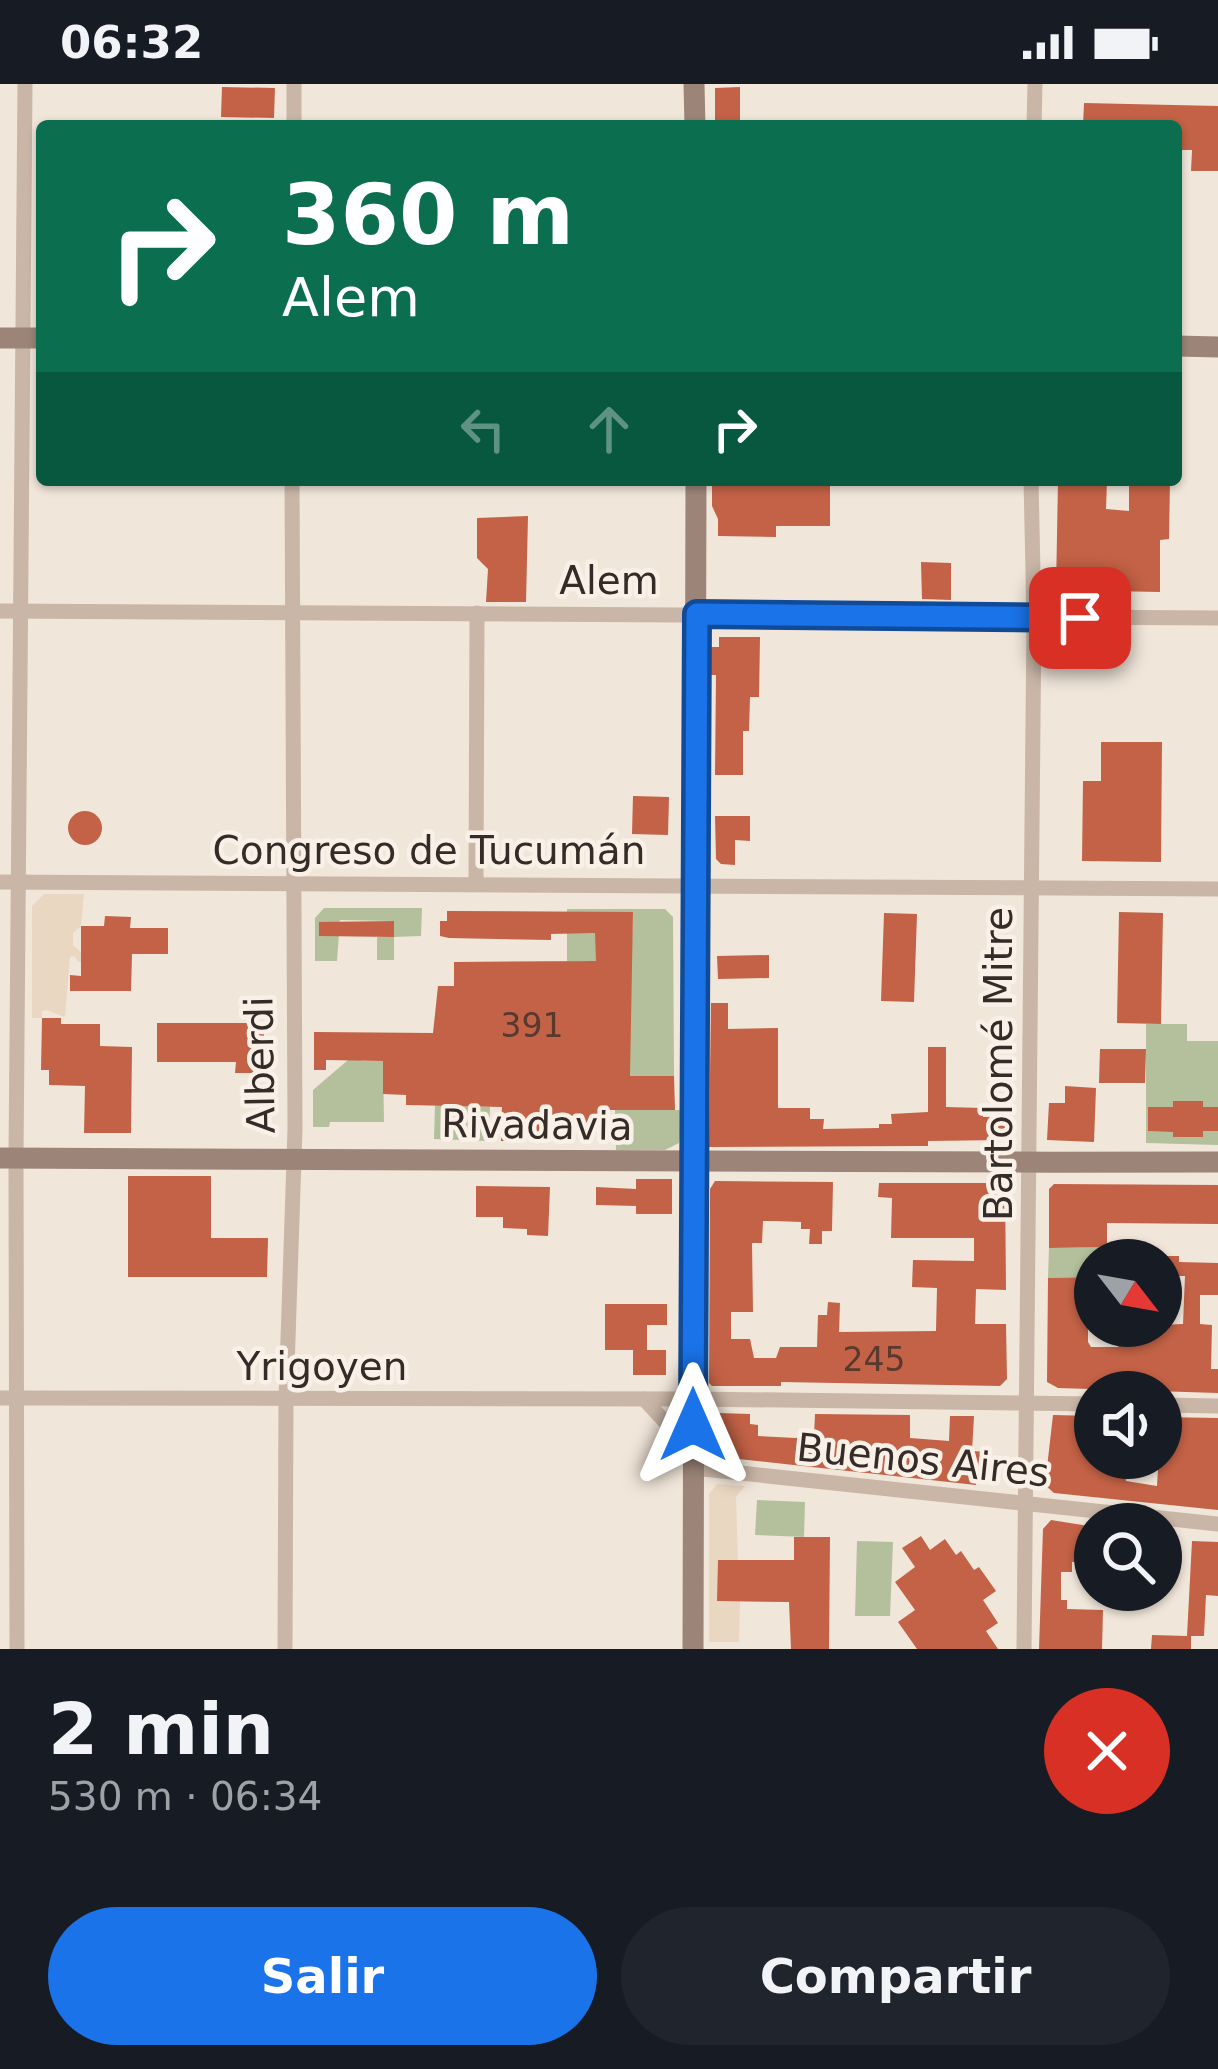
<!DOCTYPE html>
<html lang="es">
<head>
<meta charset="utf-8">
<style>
  :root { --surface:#171b24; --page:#20242c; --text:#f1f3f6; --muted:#9ea1a6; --accent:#1a73e8 }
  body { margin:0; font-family:"DejaVu Sans",sans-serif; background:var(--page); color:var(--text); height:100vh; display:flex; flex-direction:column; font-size:45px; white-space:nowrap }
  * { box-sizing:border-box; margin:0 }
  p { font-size:39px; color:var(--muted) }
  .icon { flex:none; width:66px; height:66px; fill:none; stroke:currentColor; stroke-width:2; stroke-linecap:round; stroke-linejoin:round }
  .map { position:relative; height:1565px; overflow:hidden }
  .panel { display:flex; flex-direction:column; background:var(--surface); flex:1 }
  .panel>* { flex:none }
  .banner { position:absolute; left:36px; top:36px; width:1146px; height:366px; border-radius:12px; box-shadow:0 3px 9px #0004; background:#0b6e4f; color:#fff; overflow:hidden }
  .needle { width:78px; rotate:121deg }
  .fabs { position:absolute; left:1074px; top:1155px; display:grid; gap:24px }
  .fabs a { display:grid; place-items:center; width:108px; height:108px; border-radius:50%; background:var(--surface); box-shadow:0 3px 9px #0004; font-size:60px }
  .pin { position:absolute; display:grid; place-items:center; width:102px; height:102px; color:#fff; margin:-51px; border-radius:24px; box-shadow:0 6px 18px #0006 }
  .me { position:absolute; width:132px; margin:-66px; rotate:0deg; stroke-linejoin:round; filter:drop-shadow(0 0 9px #0008) }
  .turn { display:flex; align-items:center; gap:42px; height:252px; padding:0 48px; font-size:54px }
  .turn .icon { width:156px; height:156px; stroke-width:2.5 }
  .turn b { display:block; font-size:84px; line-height:102px }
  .lanes { display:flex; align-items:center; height:114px; padding:0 48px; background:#0003; justify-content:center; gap:60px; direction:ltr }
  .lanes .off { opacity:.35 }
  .round { display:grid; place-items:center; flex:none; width:126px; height:126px; border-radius:63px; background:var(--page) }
  .headline { display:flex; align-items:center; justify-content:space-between; height:204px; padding:0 48px }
  h1 { font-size:72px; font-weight:700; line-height:90px }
  .button { display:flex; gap:24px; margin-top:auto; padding:24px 48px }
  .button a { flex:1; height:138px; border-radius:72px; background:var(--accent); color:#fff; font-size:48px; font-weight:700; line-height:138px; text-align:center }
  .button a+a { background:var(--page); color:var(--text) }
  .status { display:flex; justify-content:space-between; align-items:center; height:84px; padding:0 60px; background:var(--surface); direction:ltr }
  .status svg { height:33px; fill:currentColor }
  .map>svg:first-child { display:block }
  .green { fill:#b4c09b }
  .plaza { fill:#e9d7c2 }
  .building { fill:#c36246 }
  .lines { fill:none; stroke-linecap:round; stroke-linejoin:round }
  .street { stroke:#c9b6a7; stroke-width:15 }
  .secondary { stroke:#9c8578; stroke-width:21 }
  .route-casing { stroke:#114b97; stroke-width:30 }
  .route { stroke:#1a73e8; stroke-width:21 }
  .labels { text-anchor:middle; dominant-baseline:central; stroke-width:9; stroke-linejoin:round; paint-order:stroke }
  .number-label { font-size:33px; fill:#58392f }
  .street-label { font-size:39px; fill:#352b27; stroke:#f9f0e7 }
</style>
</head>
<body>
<div class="status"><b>06:32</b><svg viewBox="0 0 49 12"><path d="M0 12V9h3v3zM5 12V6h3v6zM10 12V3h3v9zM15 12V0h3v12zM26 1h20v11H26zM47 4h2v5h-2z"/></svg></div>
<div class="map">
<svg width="1218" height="1565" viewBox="0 0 1218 1565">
  <rect width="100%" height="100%" fill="#f1e6da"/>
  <g class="green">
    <path d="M 324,824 L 422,824 L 421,852 L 394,853 L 394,876 L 377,876 L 377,853 L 394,852 L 393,837 L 340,836 L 337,877 L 315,877 L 315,834 Z"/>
    <path d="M 567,825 L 665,825 L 673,833 L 674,992 L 630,992 L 630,877 L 567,877 L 567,849 L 595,849 L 596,856 L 632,856 L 633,828 L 567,829 Z"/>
    <path d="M 1146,940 L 1187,940 L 1187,957 L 1218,957 L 1218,1061 L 1146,1059 Z"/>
    <path d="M 362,964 L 362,977 L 383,977 L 384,1038 L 330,1038 L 329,1043 L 313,1043 L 313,1006 Z"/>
    <path d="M 435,1021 L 490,1023 L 489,1057 L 434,1055 Z"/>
    <path d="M 615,1026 L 683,1026 L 679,1059 L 665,1066 L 616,1066 Z"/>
    <path d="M 1107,1163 L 1107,1176 L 1095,1176 L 1095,1193 L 1048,1194 L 1049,1164 Z"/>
    <path d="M 757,1416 L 805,1418 L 804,1453 L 755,1451 Z"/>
    <path d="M 857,1457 L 893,1458 L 890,1532 L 855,1532 Z"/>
  </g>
  <g class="plaza">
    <path d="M 44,810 L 84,810 L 81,842 L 73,849 L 73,861 L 81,868 L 102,868 L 102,879 L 79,878 L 74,872 L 70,873 L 65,933 L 46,926 L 42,927 L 42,934 L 32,934 L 32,822 Z"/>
    <path d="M 717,1400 L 745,1402 L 736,1413 L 738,1476 L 718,1477 L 718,1517 L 740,1517 L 739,1558 L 709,1558 L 709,1410 Z"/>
  </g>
  <g class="building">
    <path d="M 222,3 L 275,4 L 274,34 L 221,33 Z"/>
    <path d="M 740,3 L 740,42 L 715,42 L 715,4 Z"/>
    <path d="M 1084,19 L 1218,22 L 1218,87 L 1191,87 L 1192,66 L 1176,66 L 1176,42 L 1083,42 Z"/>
    <path d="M 712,396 L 830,396 L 830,442 L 776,442 L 776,453 L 718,452 L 718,435 L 712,422 Z"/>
    <path d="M 1058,396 L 1107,397 L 1106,425 L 1129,427 L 1129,396 L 1170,396 L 1169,455 L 1160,456 L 1160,508 L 1056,506 Z"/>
    <path d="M 528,432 L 526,518 L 486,518 L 488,485 L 477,474 L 477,434 Z"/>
    <path d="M 921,478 L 951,479 L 951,516 L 922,515 Z"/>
    <path d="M 719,553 L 760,553 L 759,613 L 750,613 L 749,647 L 743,647 L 743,691 L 715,691 L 716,591 L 710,591 L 711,563 L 719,563 Z"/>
    <path d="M 1101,658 L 1162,658 L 1161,778 L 1082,777 L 1083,697 L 1101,697 Z"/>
    <path d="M 633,712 L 669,713 L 668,751 L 632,750 Z"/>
    <circle cx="85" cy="744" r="17"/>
    <path d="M 715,732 L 750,732 L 750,757 L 735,756 L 735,781 L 721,780 L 716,775 Z"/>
    <path d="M 447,827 L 633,828 L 630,992 L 674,992 L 675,1026 L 608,1026 L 607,1042 L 543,1042 L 543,1050 L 519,1050 L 519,1057 L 501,1057 L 502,1023 L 406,1021 L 406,1011 L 383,1010 L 383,977 L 326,976 L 326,986 L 314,986 L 314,948 L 433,949 L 438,902 L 454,902 L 454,878 L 596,877 L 595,849 L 551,850 L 551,856 L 449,854 L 440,852 L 440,837 L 447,837 Z"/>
    <path d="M 1119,828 L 1163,829 L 1161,940 L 1117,939 Z"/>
    <path d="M 884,829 L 917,830 L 914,918 L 881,917 Z"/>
    <path d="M 105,832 L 131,833 L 130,844 L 168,844 L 168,870 L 132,870 L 131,907 L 70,907 L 70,891 L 81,892 L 81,842 L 104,842 Z"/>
    <path d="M 394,837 L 394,853 L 319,852 L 319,838 Z"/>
    <path d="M 769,871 L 769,894 L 718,895 L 717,872 Z"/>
    <path d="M 711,919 L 728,919 L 728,945 L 778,944 L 778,1024 L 810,1024 L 810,1035 L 824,1035 L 823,1045 L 879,1044 L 879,1040 L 892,1040 L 891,1030 L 928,1028 L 928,963 L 946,963 L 946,1023 L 983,1024 L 983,1033 L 1009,1033 L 1008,1050 L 1003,1056 L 928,1057 L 928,1062 L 919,1062 L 709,1063 Z"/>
    <path d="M 42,934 L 61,934 L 61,940 L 100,940 L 100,962 L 132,963 L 131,1049 L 84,1049 L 85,1002 L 49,1001 L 49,986 L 41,986 Z"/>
    <path d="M 157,939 L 255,939 L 255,946 L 264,946 L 264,989 L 235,989 L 236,978 L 157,978 Z"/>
    <path d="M 1100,965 L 1146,965 L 1145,999 L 1099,999 Z"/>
    <path d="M 1065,1002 L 1096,1004 L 1094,1058 L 1047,1056 L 1049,1019 L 1065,1019 Z"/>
    <path d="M 1173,1017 L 1203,1017 L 1203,1023 L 1218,1023 L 1218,1047 L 1203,1047 L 1203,1053 L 1173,1053 L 1173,1048 L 1148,1047 L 1148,1023 L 1173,1023 Z"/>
    <path d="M 128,1092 L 211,1092 L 211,1154 L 268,1154 L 267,1193 L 128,1193 Z"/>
    <path d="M 636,1095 L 672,1095 L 672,1130 L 636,1130 L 636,1122 L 596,1121 L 596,1103 L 636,1105 Z"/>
    <path d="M 715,1097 L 833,1098 L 832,1147 L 822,1147 L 822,1160 L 809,1160 L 810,1145 L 801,1145 L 801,1138 L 775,1137 L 763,1137 L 762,1159 L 752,1159 L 753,1228 L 731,1228 L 731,1255 L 750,1255 L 754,1274 L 776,1274 L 780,1263 L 817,1263 L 818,1231 L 827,1231 L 828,1218 L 840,1219 L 839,1248 L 936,1247 L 937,1204 L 912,1203 L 913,1176 L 974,1177 L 974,1154 L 891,1154 L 892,1114 L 878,1113 L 879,1099 L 1005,1099 L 1006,1206 L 976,1205 L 975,1240 L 1006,1240 L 1007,1295 L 1000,1302 L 781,1298 L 781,1302 L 712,1302 L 709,1299 L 710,1105 Z"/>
    <path d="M 1054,1100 L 1218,1101 L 1218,1140 L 1107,1139 L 1107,1163 L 1049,1164 L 1049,1105 Z"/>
    <path d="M 476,1102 L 550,1103 L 548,1152 L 527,1151 L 527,1145 L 503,1144 L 503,1133 L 476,1133 Z"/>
    <path d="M 1161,1172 L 1179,1172 L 1179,1178 L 1218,1179 L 1218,1211 L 1200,1211 L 1200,1240 L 1212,1241 L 1211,1285 L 1218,1285 L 1218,1309 L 1058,1304 L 1047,1298 L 1048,1194 L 1095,1193 L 1095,1213 L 1090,1213 L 1088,1227 L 1088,1258 L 1091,1263 L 1118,1263 L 1123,1248 L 1131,1249 L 1131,1242 L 1183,1240 L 1185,1192 L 1163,1192 Z"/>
    <path d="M 605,1220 L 667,1220 L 667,1241 L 647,1241 L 647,1266 L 666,1266 L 666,1291 L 633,1291 L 633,1266 L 605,1266 Z"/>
    <path d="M 718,1329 L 750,1330 L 750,1340 L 758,1341 L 758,1352 L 795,1354 L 814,1352 L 815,1330 L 910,1331 L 910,1354 L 949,1357 L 950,1332 L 974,1332 L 972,1367 L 987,1368 L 984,1396 L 976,1395 L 976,1401 L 720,1373 L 711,1367 L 710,1339 Z"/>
    <path d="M 1053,1331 L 1095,1332 L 1095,1375 L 1113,1377 L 1112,1381 L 1127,1385 L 1126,1397 L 1157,1402 L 1161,1333 L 1218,1334 L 1218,1426 L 1054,1409 L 1045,1401 Z"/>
    <path d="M 1051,1436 L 1095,1443 L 1095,1478 L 1072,1478 L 1072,1488 L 1061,1488 L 1061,1516 L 1067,1516 L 1067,1525 L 1103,1526 L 1102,1565 L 1039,1565 L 1043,1445 Z"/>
    <path d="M 921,1452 L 930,1466 L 945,1455 L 956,1471 L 961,1467 L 974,1486 L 979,1483 L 996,1507 L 983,1516 L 998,1539 L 986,1547 L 998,1565 L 917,1565 L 898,1538 L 915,1526 L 895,1498 L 915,1483 L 902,1464 Z"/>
    <path d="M 794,1453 L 830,1453 L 829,1565 L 791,1565 L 789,1518 L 717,1517 L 718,1476 L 794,1476 Z"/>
    <path d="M 1192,1457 L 1218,1458 L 1218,1512 L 1206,1511 L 1204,1552 L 1191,1552 L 1191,1565 L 1151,1565 L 1152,1551 L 1187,1552 Z"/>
  </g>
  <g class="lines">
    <g class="street">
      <path d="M 294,42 L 294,0"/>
      <path d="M 1034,42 L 1035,0"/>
      <path d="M 0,527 L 1218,534"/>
      <path d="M 0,798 L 1218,805"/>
      <path d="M 476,799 L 477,529"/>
      <path d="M 0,1314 L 693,1315 L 1095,1320"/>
      <path d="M 644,1315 L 692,1367"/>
      <path d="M 1161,1321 L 1218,1322"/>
      <path d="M 693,1384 L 1218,1440"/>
      <path d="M 17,1565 L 16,1074 L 25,0"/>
      <path d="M 285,1565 L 286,1315 L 295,1045 L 292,396"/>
      <path d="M 1024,1565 L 1034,535 L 1031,396"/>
    </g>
    <g class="secondary">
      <path d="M 694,0 L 695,42"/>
      <path d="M 0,254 L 42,254"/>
      <path d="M 1176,262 L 1218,263"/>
      <path d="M 0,1074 C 406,1076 812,1079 1218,1078"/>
      <path d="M 693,1565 L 696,396"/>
    </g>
  </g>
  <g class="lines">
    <g class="route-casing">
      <path id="route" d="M 693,1341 L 697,530 L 1080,534"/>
    </g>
    <use href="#route" class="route"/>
  </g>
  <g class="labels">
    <g class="number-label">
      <text x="532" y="941">391</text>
      <text x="874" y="1275">245</text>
    </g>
    <g class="street-label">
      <text x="609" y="496">Alem</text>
      <text x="429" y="766">Congreso de Tucumán</text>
      <text transform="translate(998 980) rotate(-90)">Bartolomé Mitre</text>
      <text transform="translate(260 981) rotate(-91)">Alberdi</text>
      <text transform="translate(537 1041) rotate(1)">Rivadavia</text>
      <text x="322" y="1282">Yrigoyen</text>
      <text transform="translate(923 1376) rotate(6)">Buenos Aires</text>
    </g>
  </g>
</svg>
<div class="fabs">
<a><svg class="needle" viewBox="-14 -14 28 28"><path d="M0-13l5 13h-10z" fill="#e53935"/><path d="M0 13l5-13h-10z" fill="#9ea1a6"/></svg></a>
<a><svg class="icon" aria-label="sound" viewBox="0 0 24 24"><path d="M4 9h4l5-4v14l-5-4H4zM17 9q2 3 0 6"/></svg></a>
<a><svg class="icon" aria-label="search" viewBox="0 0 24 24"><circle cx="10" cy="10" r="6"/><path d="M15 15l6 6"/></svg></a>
</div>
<div class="pin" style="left:1080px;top:534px;background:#d93025"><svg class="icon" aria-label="arrive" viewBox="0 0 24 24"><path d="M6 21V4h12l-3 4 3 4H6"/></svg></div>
<svg class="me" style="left:693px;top:1341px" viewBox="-20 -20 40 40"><path d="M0-17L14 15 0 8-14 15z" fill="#1a73e8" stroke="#fff" stroke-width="4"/></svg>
<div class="banner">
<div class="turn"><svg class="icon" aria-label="right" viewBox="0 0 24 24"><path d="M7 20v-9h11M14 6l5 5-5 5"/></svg><div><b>360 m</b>Alem</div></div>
<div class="lanes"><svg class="icon off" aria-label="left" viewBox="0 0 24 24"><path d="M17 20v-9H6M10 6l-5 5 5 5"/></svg><svg class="icon off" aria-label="ahead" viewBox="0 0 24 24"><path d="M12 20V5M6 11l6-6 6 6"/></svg><svg class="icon" aria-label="right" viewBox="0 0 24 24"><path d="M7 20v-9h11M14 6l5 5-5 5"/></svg></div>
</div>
</div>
<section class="panel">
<div class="headline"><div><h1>2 min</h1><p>530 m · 06:34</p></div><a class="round" style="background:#d93025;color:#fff"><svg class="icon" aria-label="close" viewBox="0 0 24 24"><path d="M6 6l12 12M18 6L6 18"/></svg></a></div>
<div class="button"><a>Salir</a><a>Compartir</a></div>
</section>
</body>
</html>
